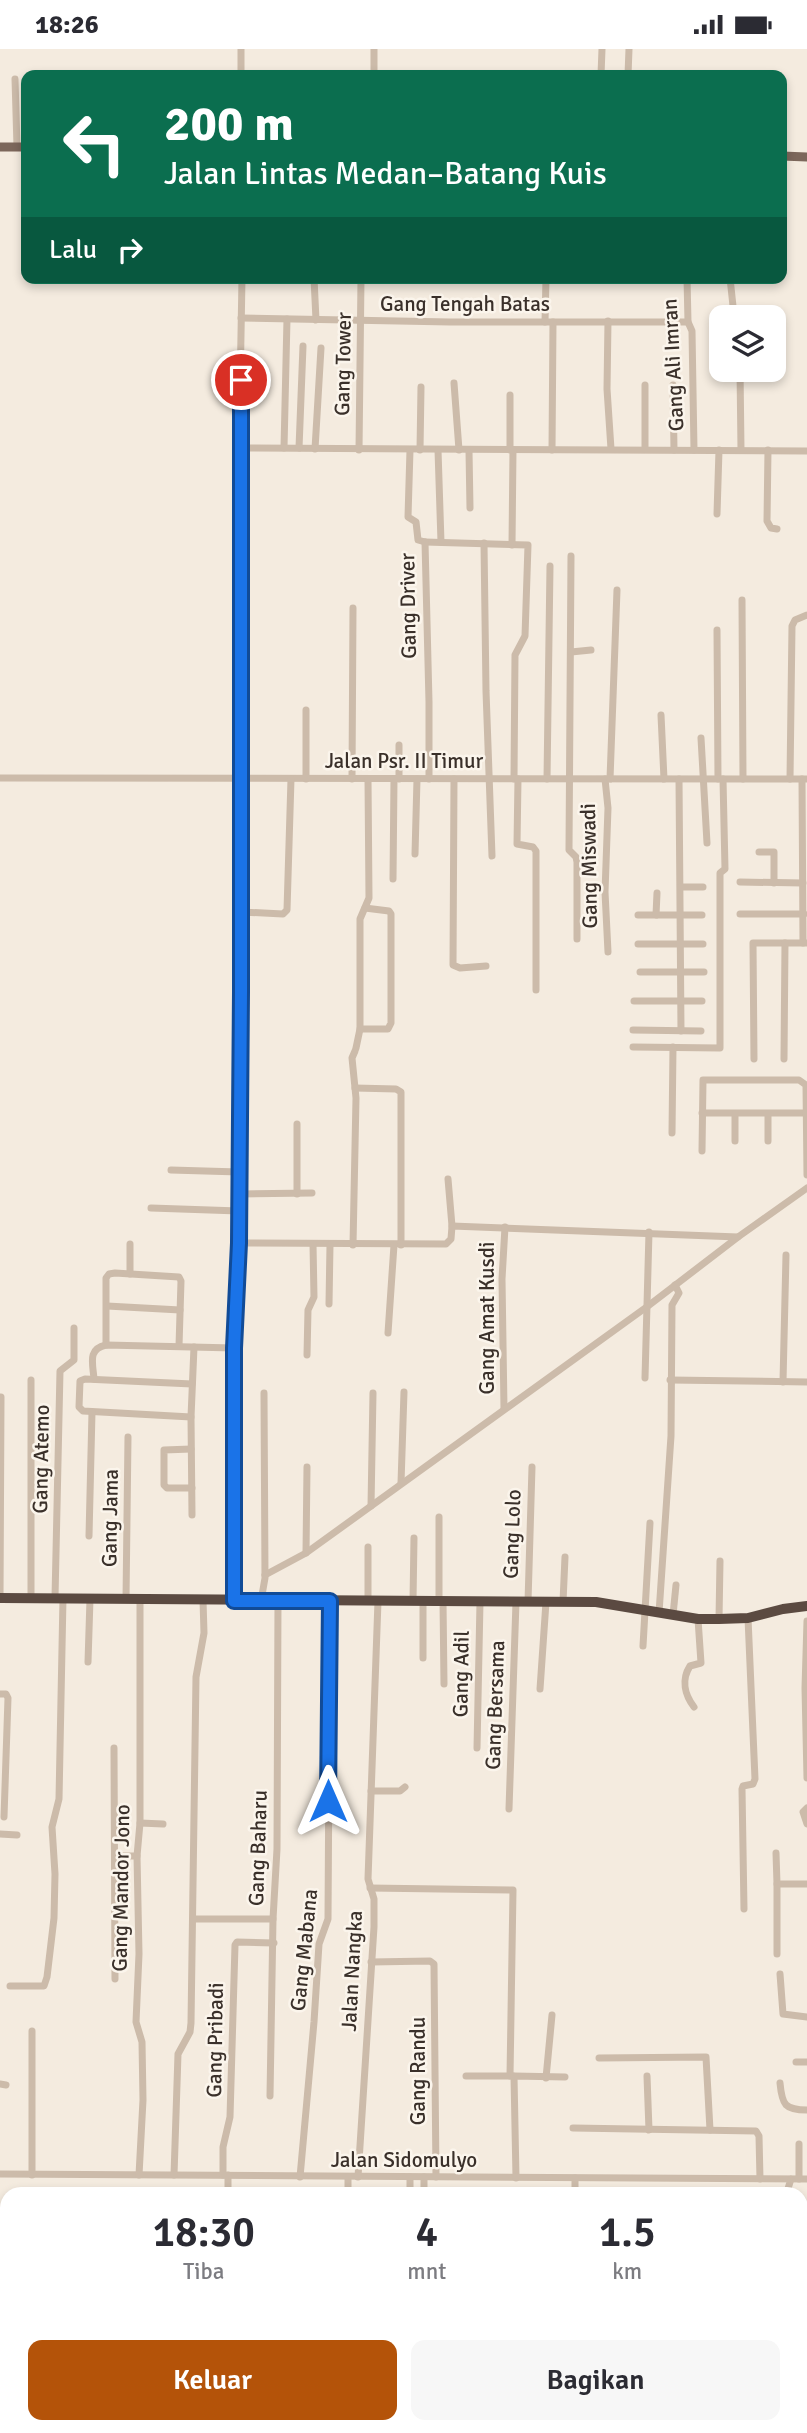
<!DOCTYPE html>
<html lang="id">
<head>
<meta charset="utf-8">
<style>
  :root { --surface:#fff; --page:#f7f7f7; --text:#2b2b33; --muted:#7c7c81; --accent:#b45309 }
  body { margin:0; font-family:Signika,sans-serif; background:var(--page); color:var(--text); height:100vh; display:flex; flex-direction:column; font-size:26px; white-space:nowrap }
  * { box-sizing:border-box; margin:0 }
  p { font-size:23px; color:var(--muted) }
  .icon { flex:none; width:38px; height:38px; fill:none; stroke:currentColor; stroke-width:2; stroke-linecap:round; stroke-linejoin:round }
  .map { position:relative; flex:1; overflow:hidden }
  .drawer { position:absolute; left:0px; top:2138px; width:808px; height:247px; display:flex; flex-direction:column; background:var(--surface); border-radius:21px 21px 0 0; box-shadow:0 4px 10px #0003 }
  .drawer>* { flex:none }
  .banner { position:absolute; left:21px; top:21px; width:766px; height:214px; border-radius:14px; box-shadow:0 4px 10px #0003; background:#0b6e4f; color:#fff; overflow:hidden }
  .fabs { position:absolute; left:709px; top:256px; display:grid; gap:14px }
  .fabs a { display:grid; place-items:center; width:77px; height:77px; border-radius:14px; background:var(--surface); box-shadow:0 4px 10px #0003; font-size:35px }
  .pin { position:absolute; display:grid; place-items:center; width:60px; height:60px; color:#fff; margin:-30px; border:4px solid #fff; border-radius:50%; box-shadow:0 2px 7px #0007 }
  .me { position:absolute; width:77px; margin:-38px; rotate:0deg; stroke-linejoin:round; filter:drop-shadow(0 0 5px #0008) }
  .turn { display:flex; align-items:center; gap:24px; height:147px; padding:0 28px; font-size:32px }
  .turn .icon { width:91px; height:91px; stroke-width:2.5 }
  .turn b { display:block; font-size:49px; line-height:60px }
  .then { display:flex; align-items:center; height:66px; padding:0 28px; background:#0003; gap:14px; font-size:26px }
  .eta { display:flex; justify-content:space-evenly; align-items:center; height:119px; text-align:center }
  .eta b { font-size:42px; font-weight:600; line-height:49px }
  .primary-button { display:flex; gap:14px; margin-top:auto; padding:14px 28px }
  .primary-button a { flex:1; height:80px; border-radius:14px; background:var(--accent); color:#fff; font-size:28px; font-weight:600; line-height:80px; text-align:center }
  .primary-button a+a { background:var(--page); color:var(--text) }
  .status { display:flex; justify-content:space-between; align-items:center; height:49px; padding:0 35px; background:var(--surface); direction:ltr }
  .status svg { height:19px; fill:currentColor }
  .map>svg:first-child { display:block }
  .lines { fill:none; stroke-linecap:round; stroke-linejoin:round }
  .minor { stroke:#cba; stroke-width:7 }
  .major { stroke:#7c675b; stroke-width:9 }
  .highway { stroke:#5b4a41; stroke-width:10 }
  .route-casing { stroke:#114b97; stroke-width:18 }
  .route { stroke:#1a73e8; stroke-width:12 }
  .labels { text-anchor:middle; dominant-baseline:central; stroke-width:5; stroke-linejoin:round; paint-order:stroke }
  .street-label { font-size:21px; fill:#3a302a; stroke:#fbf5ec }
</style>
</head>
<body>
<div class="status"><b>18:26</b><svg viewBox="0 0 49 12"><path d="M0 12V9h3v3zM5 12V6h3v6zM10 12V3h3v9zM15 12V0h3v12zM26 1h20v11H26zM47 4h2v5h-2z"/></svg></div>
<div class="map">
<svg width="807" height="2384" viewBox="0 0 807 2384">
  <rect width="100%" height="100%" fill="#f4ebdf"/>
  <g class="lines">
    <g class="minor">
      <path d="M 241,0 L 241,26"/>
      <path d="M 374,26 L 374,0"/>
      <path d="M 601,26 L 602,0"/>
      <path d="M 628,26 L 629,0"/>
      <path d="M 15,30 L 17,98"/>
      <path d="M 314,229 L 316,271"/>
      <path d="M 687,229 L 688,273 L 692,282 L 694,401"/>
      <path d="M 730,229 L 733,257 L 737,268"/>
      <path d="M 241,269 L 450,273 L 688,273"/>
      <path d="M 608,272 L 607,340 L 611,400"/>
      <path d="M 545,273 L 546,229"/>
      <path d="M 740,320 L 741,401"/>
      <path d="M 454,334 L 459,401"/>
      <path d="M 673,336 L 674,401"/>
      <path d="M 510,346 L 510,401"/>
      <path d="M 239,399 L 807,402"/>
      <path d="M 284,399 L 287,270"/>
      <path d="M 299,399 L 303,297"/>
      <path d="M 315,400 L 321,299"/>
      <path d="M 645,400 L 645,336"/>
      <path d="M 359,401 L 361,229"/>
      <path d="M 410,401 L 408,468 L 416,473 L 418,491 L 425,493"/>
      <path d="M 420,401 L 421,338"/>
      <path d="M 438,401 L 441,493"/>
      <path d="M 552,401 L 553,273"/>
      <path d="M 768,401 L 767,472 L 771,479 L 777,480"/>
      <path d="M 469,402 L 470,459"/>
      <path d="M 717,465 L 719,401"/>
      <path d="M 425,493 L 528,496 L 525,587 L 515,606 L 514,730"/>
      <path d="M 425,493 L 429,653 L 429,730"/>
      <path d="M 484,494 L 486,642 L 492,807"/>
      <path d="M 512,496 L 513,401"/>
      <path d="M 571,507 L 569,801 L 576,808 L 577,813 L 577,890"/>
      <path d="M 742,551 L 743,730"/>
      <path d="M 717,581 L 718,730"/>
      <path d="M 571,603 L 591,601"/>
      <path d="M 661,666 L 664,730"/>
      <path d="M 701,689 L 707,794"/>
      <path d="M 399,696 L 399,730"/>
      <path d="M 0,729 L 807,730"/>
      <path d="M 306,730 L 306,661"/>
      <path d="M 352,730 L 353,559"/>
      <path d="M 454,730 L 453,916 L 460,919 L 486,917"/>
      <path d="M 518,730 L 517,795 L 533,798 L 536,802 L 536,941"/>
      <path d="M 547,730 L 550,517"/>
      <path d="M 605,730 L 608,759 L 605,843 L 608,903"/>
      <path d="M 610,730 L 617,541"/>
      <path d="M 679,730 L 681,982"/>
      <path d="M 790,730 L 792,577 L 795,571 L 807,566"/>
      <path d="M 802,730 L 803,894"/>
      <path d="M 759,803 L 774,803 L 774,834"/>
      <path d="M 415,805 L 417,730"/>
      <path d="M 393,830 L 394,730"/>
      <path d="M 740,833 L 803,834"/>
      <path d="M 681,838 L 703,838"/>
      <path d="M 241,863 L 283,865 L 287,861 L 291,730"/>
      <path d="M 740,865 L 804,865"/>
      <path d="M 638,866 L 702,866"/>
      <path d="M 656,866 L 657,844"/>
      <path d="M 638,895 L 703,895"/>
      <path d="M 640,923 L 704,923"/>
      <path d="M 634,952 L 702,952"/>
      <path d="M 360,980 L 388,980 L 391,974 L 391,865 L 389,862 L 365,859"/>
      <path d="M 633,981 L 701,982"/>
      <path d="M 633,998 L 720,999 L 720,824 L 725,820 L 723,730"/>
      <path d="M 356,999 L 360,980 L 360,870 L 369,849 L 368,730"/>
      <path d="M 754,1010 L 753,894 L 807,894"/>
      <path d="M 784,1010 L 785,894"/>
      <path d="M 355,1039 L 396,1040 L 401,1043 L 401,1196"/>
      <path d="M 702,1064 L 806,1064"/>
      <path d="M 735,1065 L 735,1092"/>
      <path d="M 297,1075 L 297,1145"/>
      <path d="M 672,1084 L 673,998"/>
      <path d="M 768,1092 L 768,1065"/>
      <path d="M 702,1102 L 703,1031 L 799,1031 L 806,1036 L 807,1126"/>
      <path d="M 171,1121 L 239,1123"/>
      <path d="M 448,1130 L 452,1177"/>
      <path d="M 239,1145 L 312,1144"/>
      <path d="M 151,1159 L 239,1162"/>
      <path d="M 239,1194 L 446,1195 L 451,1190 L 452,1177 L 738,1188 L 807,1139"/>
      <path d="M 353,1196 L 356,1049 L 352,1009 L 355,1002"/>
      <path d="M 130,1225 L 130,1195"/>
      <path d="M 329,1255 L 330,1196"/>
      <path d="M 107,1257 L 180,1261"/>
      <path d="M 388,1284 L 394,1196"/>
      <path d="M 106,1296 L 106,1229 L 109,1225 L 115,1224 L 179,1228 L 181,1232 L 179,1297"/>
      <path d="M 307,1306 L 308,1261 L 314,1248 L 313,1195"/>
      <path d="M 645,1329 L 649,1183"/>
      <path d="M 94,1330 C 93,1315 87,1300 106,1296 L 234,1299"/>
      <path d="M 670,1331 L 807,1333"/>
      <path d="M 783,1333 L 786,1206"/>
      <path d="M 504,1360 L 502,1230 L 505,1178"/>
      <path d="M 191,1368 L 83,1362 L 79,1358 L 80,1332 L 85,1330 L 192,1335"/>
      <path d="M 191,1400 L 164,1401 L 164,1436 L 167,1439 L 192,1439"/>
      <path d="M 401,1434 L 404,1343"/>
      <path d="M 371,1457 L 373,1344"/>
      <path d="M 192,1466 L 191,1368 L 194,1298"/>
      <path d="M 89,1487 L 92,1363"/>
      <path d="M 368,1498 L 368,1552"/>
      <path d="M 306,1504 L 307,1418"/>
      <path d="M 265,1526 L 306,1504 L 648,1257 L 738,1188"/>
      <path d="M 0,1549 L 1,1348"/>
      <path d="M 31,1549 L 31,1331"/>
      <path d="M 55,1549 L 60,1322 L 74,1311 L 74,1279"/>
      <path d="M 126,1550 L 128,1388"/>
      <path d="M 234,1551 L 234,1299 L 239,1194 L 241,943 L 239,399 L 242,229"/>
      <path d="M 261,1552 L 265,1529 L 264,1344"/>
      <path d="M 413,1552 L 414,1489"/>
      <path d="M 423,1552 L 423,1609"/>
      <path d="M 439,1552 L 439,1468"/>
      <path d="M 443,1552 L 444,1635"/>
      <path d="M 528,1553 L 532,1418"/>
      <path d="M 563,1553 L 565,1508"/>
      <path d="M 659,1564 L 671,1387 L 672,1256 L 679,1244 L 675,1236"/>
      <path d="M 673,1566 L 676,1536"/>
      <path d="M 719,1570 L 720,1512"/>
      <path d="M 807,1572 L 805,1639 L 807,1729"/>
      <path d="M 643,1597 L 650,1474"/>
      <path d="M 88,1613 L 90,1550"/>
      <path d="M 540,1640 L 546,1553"/>
      <path d="M 0,1645 L 6,1645 L 8,1649 L 4,1768"/>
      <path d="M 694,1658 C 685,1646 681,1631 690,1617 L 701,1614 L 698,1570"/>
      <path d="M 114,1699 L 115,1930"/>
      <path d="M 477,1699 L 480,1553"/>
      <path d="M 371,1742 L 400,1742 L 405,1738"/>
      <path d="M 807,1759 L 803,1763 L 807,1775"/>
      <path d="M 509,1760 L 516,1553"/>
      <path d="M 140,1774 L 163,1775"/>
      <path d="M 0,1785 L 17,1786"/>
      <path d="M 776,1804 L 777,1835 L 807,1835"/>
      <path d="M 116,1807 L 137,1807"/>
      <path d="M 777,1835 L 777,1905"/>
      <path d="M 370,1839 L 513,1841 L 510,2027"/>
      <path d="M 744,1860 L 742,1740 L 743,1737 L 753,1735 L 755,1730 L 748,1569"/>
      <path d="M 193,1870 L 273,1870"/>
      <path d="M 371,1913 L 430,1912 L 434,1915 L 436,2128"/>
      <path d="M 780,1925 L 783,1965 L 807,1968"/>
      <path d="M 10,1937 L 44,1937 L 47,1928 L 54,1869 L 55,1825 L 52,1778 L 59,1750 L 63,1549"/>
      <path d="M 599,2009 L 706,2008 L 710,2081"/>
      <path d="M 796,2013 L 807,2013"/>
      <path d="M 466,2027 L 513,2027"/>
      <path d="M 647,2027 L 649,2081"/>
      <path d="M 546,2029 L 552,1966"/>
      <path d="M 780,2034 C 782,2056 785,2061 807,2061"/>
      <path d="M 0,2035 L 6,2036"/>
      <path d="M 270,2047 L 273,1870 L 277,1800 L 278,1552"/>
      <path d="M 573,2079 L 756,2082 L 759,2087 L 760,2130"/>
      <path d="M 799,2095 L 799,2130"/>
      <path d="M 0,2125 L 807,2130"/>
      <path d="M 32,2126 L 32,1982"/>
      <path d="M 139,2126 L 143,2051 L 142,1993 L 136,1973 L 139,1905 L 137,1807 L 140,1774 L 140,1551"/>
      <path d="M 174,2126 L 178,2005 L 190,1983 L 191,1974 L 196,1628 L 204,1584 L 203,1551"/>
      <path d="M 223,2126 L 223,2098 L 230,2068 L 235,1896 L 237,1893 L 274,1894"/>
      <path d="M 300,2128 L 314,1973 L 319,1895 L 328,1870 L 330,1552"/>
      <path d="M 358,2128 L 374,1878 L 374,1850 L 368,1830 L 378,1552"/>
      <path d="M 516,2129 L 514,2027 L 565,2028"/>
      <path d="M 228,2146 L 228,2126"/>
      <path d="M 348,2146 L 348,2128"/>
      <path d="M 410,2146 L 410,2128"/>
      <path d="M 424,2146 L 424,2128"/>
      <path d="M 575,2146 L 575,2129"/>
      <path d="M 786,2146 L 791,2130"/>
      <path d="M 802,2177 L 807,2178"/>
      <path d="M 802,2286 L 807,2286"/>
      <path d="M 0,2326 L 7,2326"/>
      <path d="M 575,2378 L 576,2384"/>
      <path d="M 325,2384 L 325,2378"/>
      <path d="M 407,2384 L 407,2378"/>
    </g>
    <g class="major">
      <path d="M 0,98 L 26,98"/>
      <path d="M 782,107 L 807,108"/>
    </g>
    <path class="highway" d="M 0,1549 L 596,1553 L 698,1570 L 719,1570 L 748,1569 L 783,1560 L 807,1557"/>
  </g>
  <g class="lines">
    <g class="route-casing">
      <path id="route" d="M 241,331 L 241,943 L 239,1194 L 234,1299 L 234,1552 L 330,1552 L 328,1752"/>
    </g>
    <use href="#route" class="route"/>
  </g>
  <g class="labels">
    <g class="street-label">
      <text x="465" y="255">Gang Tengah Batas</text>
      <text transform="translate(343 315) rotate(-89)">Gang Tower</text>
      <text transform="translate(673 316) rotate(-93)">Gang Ali Imran</text>
      <text transform="translate(408 557) rotate(-91)">Gang Driver</text>
      <text x="404" y="712">Jalan Psr. II Timur</text>
      <text transform="translate(589 817) rotate(-91)">Gang Miswadi</text>
      <text transform="translate(487 1269) rotate(-90)">Gang Amat Kusdi</text>
      <text transform="translate(41 1410) rotate(-89)">Gang Atemo</text>
      <text transform="translate(110 1469) rotate(-89)">Gang Jama</text>
      <text transform="translate(512 1485) rotate(-88)">Gang Lolo</text>
      <text transform="translate(461 1625) rotate(-89)">Gang Adil</text>
      <text transform="translate(495 1656) rotate(-88)">Gang Bersama</text>
      <text transform="translate(258 1799) rotate(-88)">Gang Baharu</text>
      <text transform="translate(121 1839) rotate(-89)">Gang Mandor Jono</text>
      <text transform="translate(304 1901) rotate(-84)">Gang Mabana</text>
      <text transform="translate(352 1922) rotate(-87)">Jalan Nangka</text>
      <text transform="translate(215 1991) rotate(-89)">Gang Pribadi</text>
      <text transform="translate(418 2022) rotate(-90)">Gang Randu</text>
      <text x="404" y="2111">Jalan Sidomulyo</text>
    </g>
  </g>
</svg>
<div class="fabs">
<a><svg class="icon" aria-label="layers" viewBox="0 0 24 24"><path d="M12 4l9 5-9 5-9-5zM3 14l9 5 9-5"/></svg></a>
</div>
<div class="pin" style="left:241px;top:331px;background:#d93025"><svg class="icon" aria-label="arrive" viewBox="0 0 24 24"><path d="M6 21V4h12l-3 4 3 4H6"/></svg></div>
<svg class="me" style="left:328px;top:1752px" viewBox="-20 -20 40 40"><path d="M0-17L14 15 0 8-14 15z" fill="#1a73e8" stroke="#fff" stroke-width="4"/></svg>
<div class="banner">
<div class="turn"><svg class="icon" aria-label="left" viewBox="0 0 24 24"><path d="M17 20v-9H6M10 6l-5 5 5 5"/></svg><div><b>200 m</b>Jalan Lintas Medan–Batang Kuis</div></div>
<div class="then">Lalu<svg class="icon" aria-label="right" viewBox="0 0 24 24"><path d="M7 20v-9h11M14 6l5 5-5 5"/></svg></div>
</div>
<section class="drawer">
<div class="eta">
<div><b>18:30</b><p>Tiba</p></div>
<div><b>4</b><p>mnt</p></div>
<div><b>1.5</b><p>km</p></div>
</div>
<div class="primary-button"><a>Keluar</a><a>Bagikan</a></div>
</section>
</div>
</body>
</html>
